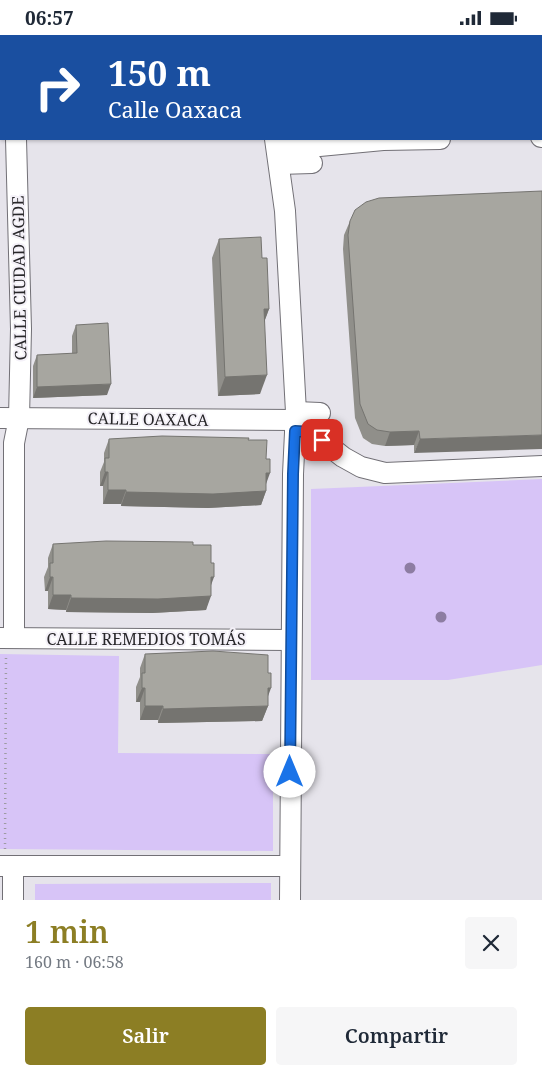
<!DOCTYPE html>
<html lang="es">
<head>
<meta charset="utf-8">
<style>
  :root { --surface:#fff; --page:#f6f6f7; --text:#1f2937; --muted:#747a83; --accent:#8c7e24 }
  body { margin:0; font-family:"Noto Serif",serif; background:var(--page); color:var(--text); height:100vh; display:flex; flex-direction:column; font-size:19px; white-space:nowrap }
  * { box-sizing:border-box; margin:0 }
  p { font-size:16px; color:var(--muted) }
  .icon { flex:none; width:28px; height:28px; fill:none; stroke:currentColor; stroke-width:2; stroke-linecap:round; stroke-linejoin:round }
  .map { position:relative; height:865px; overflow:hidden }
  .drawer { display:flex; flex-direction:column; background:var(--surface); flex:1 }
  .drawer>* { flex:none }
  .hud { position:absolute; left:0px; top:0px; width:542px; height:105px; box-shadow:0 1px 4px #0004; background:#1a4fa0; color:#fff; overflow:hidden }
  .pin { position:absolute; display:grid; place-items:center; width:42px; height:42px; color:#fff; margin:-21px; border-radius:10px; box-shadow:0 2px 8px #0006 }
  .me { position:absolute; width:55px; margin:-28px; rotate:0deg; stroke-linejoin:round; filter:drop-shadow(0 0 4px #0008) }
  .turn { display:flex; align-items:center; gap:18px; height:105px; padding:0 25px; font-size:22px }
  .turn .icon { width:65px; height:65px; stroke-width:2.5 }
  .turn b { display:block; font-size:35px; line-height:42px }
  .round { display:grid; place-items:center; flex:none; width:52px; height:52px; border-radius:5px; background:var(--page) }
  .head { display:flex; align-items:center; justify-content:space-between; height:85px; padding:0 25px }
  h1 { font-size:30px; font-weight:600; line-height:38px; color:var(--accent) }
  .button { display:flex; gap:10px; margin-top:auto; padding:10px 25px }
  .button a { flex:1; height:58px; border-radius:5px; background:var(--accent); color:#fff; font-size:20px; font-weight:600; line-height:58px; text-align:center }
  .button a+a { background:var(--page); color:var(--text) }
  .status { display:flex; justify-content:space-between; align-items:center; height:35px; padding:0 25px; background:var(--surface); direction:ltr }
  .status svg { height:14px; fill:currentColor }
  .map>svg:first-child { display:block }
  .green { fill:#d7c4f7 }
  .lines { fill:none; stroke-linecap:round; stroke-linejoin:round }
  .minor-casing { stroke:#727076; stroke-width:22 }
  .path { stroke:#9d9ba1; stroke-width:2.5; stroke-dasharray:1 4; stroke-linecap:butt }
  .minor { stroke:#fff; stroke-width:20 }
  .tree { fill:#8d7da2 }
  .wall { fill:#908f8a }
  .shaded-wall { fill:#757470 }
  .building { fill:#a7a6a0; stroke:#757470 }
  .route-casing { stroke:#114b97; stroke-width:12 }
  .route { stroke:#1a73e8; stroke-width:9 }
  .labels { text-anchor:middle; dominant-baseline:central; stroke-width:4; stroke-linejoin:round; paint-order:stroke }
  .street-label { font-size:16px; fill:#28272a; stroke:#f4f1f8 }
</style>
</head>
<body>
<div class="status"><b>06:57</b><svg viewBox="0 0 49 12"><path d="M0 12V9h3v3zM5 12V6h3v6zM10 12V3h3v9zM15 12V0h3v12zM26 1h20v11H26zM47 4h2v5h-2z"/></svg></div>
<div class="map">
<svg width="542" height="865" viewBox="0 0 542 865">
  <rect width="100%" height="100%" fill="#e6e4eb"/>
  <g class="green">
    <path d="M 542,444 L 542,630 L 448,645 L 311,645 L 311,454 Z"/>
    <path d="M 0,619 L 119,621 L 118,718 L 273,719 L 273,816 L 0,814 Z"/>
    <path d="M 271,848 L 271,865 L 35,865 L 35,849 Z"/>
  </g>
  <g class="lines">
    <g class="minor-casing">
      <g id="minor">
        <path d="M 13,0 L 13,1"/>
        <path d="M 253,0 L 253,1"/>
        <path d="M 371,0 L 372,1"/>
        <path d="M 446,0 L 446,1"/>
        <path d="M 515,0 L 515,1"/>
        <path d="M 541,102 L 542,102"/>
        <path d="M 275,104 L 285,176 L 296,377 L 293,439 L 290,865"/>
        <path d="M 277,115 L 383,105 L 440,104"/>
        <path d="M 279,129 L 312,128"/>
        <path d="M 296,377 L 320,378"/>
        <path d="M 0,383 L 296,385"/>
        <path d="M 295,396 L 311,397 L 343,422 L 361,432 L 385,438 L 542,431"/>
        <path d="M 0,603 L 291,605"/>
        <path d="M 14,603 L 14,408 L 19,383 L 21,294 L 16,104"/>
        <path d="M 0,831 L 290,831"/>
        <path d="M 13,865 L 13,831"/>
      </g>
    </g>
    <path class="path" d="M 5,814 L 6,619"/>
    <use href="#minor" class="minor"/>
  </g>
  <g class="tree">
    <circle cx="410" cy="533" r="5.5"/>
    <circle cx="441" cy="582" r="5.5"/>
  </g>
  <g class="wall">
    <path d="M 542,156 L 414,418 L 414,410 L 385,411 L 372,409 L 363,403 L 355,383 L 343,214 L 344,200 L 350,186 Z"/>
    <path d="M 219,204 L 262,223 L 269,274 L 264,287 L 260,359 L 218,361 L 212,223 Z"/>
    <path d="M 76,290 L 107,360 L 33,363 L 33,331 L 37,320 L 72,319 L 72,301 Z"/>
    <path d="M 109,404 L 248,405 L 266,448 L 266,456 L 261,470 L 208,473 L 121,471 L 121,469 L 103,469 L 103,451 L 100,451 L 100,437 L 104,427 L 104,418 Z"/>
    <path d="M 53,509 L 193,510 L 211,552 L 206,575 L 152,578 L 66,577 L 66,575 L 48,574 L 48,556 L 45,556 L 44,542 L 48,532 L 48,523 Z"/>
    <path d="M 145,619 L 268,663 L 268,671 L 262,686 L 158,688 L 158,685 L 140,685 L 140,667 L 136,667 L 136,652 L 140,642 L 140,633 Z"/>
  </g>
  <g class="shaded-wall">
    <path d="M 264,274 L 269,274 L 262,293 Z"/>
    <path d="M 267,340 L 260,359 L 218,361 L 225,342 Z"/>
    <path d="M 111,349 L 107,360 L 33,363 L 37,352 Z"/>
    <path d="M 419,396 L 414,410 L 385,411 L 390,397 Z"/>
    <path d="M 542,400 L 542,414 L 414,418 L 420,404 Z"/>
    <path d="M 105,437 L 108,437 L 103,451 L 100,451 Z"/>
    <path d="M 266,438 L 270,438 L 265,452 Z"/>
    <path d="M 108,455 L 126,455 L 121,469 L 103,469 Z"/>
    <path d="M 266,456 L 261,470 L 208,473 L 121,471 L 126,457 Z"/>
    <path d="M 50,542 L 53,542 L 48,556 L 45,556 Z"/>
    <path d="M 211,542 L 214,542 L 209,556 Z"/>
    <path d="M 53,560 L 71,560 L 66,575 L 48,574 Z"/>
    <path d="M 211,561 L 206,575 L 152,578 L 66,577 L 71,563 Z"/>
    <path d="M 142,653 L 145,653 L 140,667 L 136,667 Z"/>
    <path d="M 268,653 L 271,653 L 266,667 Z"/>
    <path d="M 145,671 L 163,671 L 158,685 L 140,685 Z"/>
    <path d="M 268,671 L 262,686 L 158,688 L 163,674 Z"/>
  </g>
  <g class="building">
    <path d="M 542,156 L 542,400 L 420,404 L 419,396 L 390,397 L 377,395 L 368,389 L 360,369 L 348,200 L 350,186 L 355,175 L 366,167 L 379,163 Z"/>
    <path d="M 261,202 L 262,223 L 267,223 L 269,274 L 264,274 L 267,340 L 225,342 L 219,204 Z"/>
    <path d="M 108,288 L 111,349 L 37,352 L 37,320 L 77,318 L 76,290 Z"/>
    <path d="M 162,401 L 249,403 L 248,405 L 267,405 L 266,424 L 270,424 L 270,438 L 266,438 L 266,456 L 213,459 L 126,457 L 126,455 L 108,455 L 108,437 L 105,437 L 105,423 L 109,423 L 109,404 Z"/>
    <path d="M 106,506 L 193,507 L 193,510 L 211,510 L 211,528 L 214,528 L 214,542 L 211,542 L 211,561 L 158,564 L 71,563 L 71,560 L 53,560 L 53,542 L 50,542 L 50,528 L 53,528 L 53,509 Z"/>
    <path d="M 213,616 L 268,620 L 268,638 L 271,638 L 271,653 L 268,653 L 268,671 L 163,674 L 163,671 L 145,671 L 145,653 L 142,653 L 142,638 L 145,638 L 145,619 Z"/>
  </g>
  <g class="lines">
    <g class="route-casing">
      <path id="route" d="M 290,737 L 293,439 L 295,396 L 311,397 L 322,405"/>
    </g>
    <use href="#route" class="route"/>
  </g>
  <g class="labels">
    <g class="street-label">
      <text transform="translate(19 243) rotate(-91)">CALLE CIUDAD AGDE</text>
      <text transform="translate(148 384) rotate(1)">CALLE OAXACA</text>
      <text x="146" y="604">CALLE REMEDIOS TOMÁS</text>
    </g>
  </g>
</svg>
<div class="pin" style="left:322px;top:405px;background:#d93025"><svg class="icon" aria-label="arrive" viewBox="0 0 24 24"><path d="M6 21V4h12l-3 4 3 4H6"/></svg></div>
<svg class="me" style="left:290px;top:737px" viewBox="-20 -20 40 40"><circle r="19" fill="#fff"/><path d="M0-13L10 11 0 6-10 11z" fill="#1a73e8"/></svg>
<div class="hud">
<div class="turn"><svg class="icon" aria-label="right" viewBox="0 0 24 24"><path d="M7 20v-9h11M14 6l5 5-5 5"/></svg><div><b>150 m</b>Calle Oaxaca</div></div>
</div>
</div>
<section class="drawer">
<div class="head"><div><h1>1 min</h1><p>160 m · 06:58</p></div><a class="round"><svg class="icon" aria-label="close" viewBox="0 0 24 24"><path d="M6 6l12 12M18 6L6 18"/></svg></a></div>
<div class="button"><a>Salir</a><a>Compartir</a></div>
</section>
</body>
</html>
